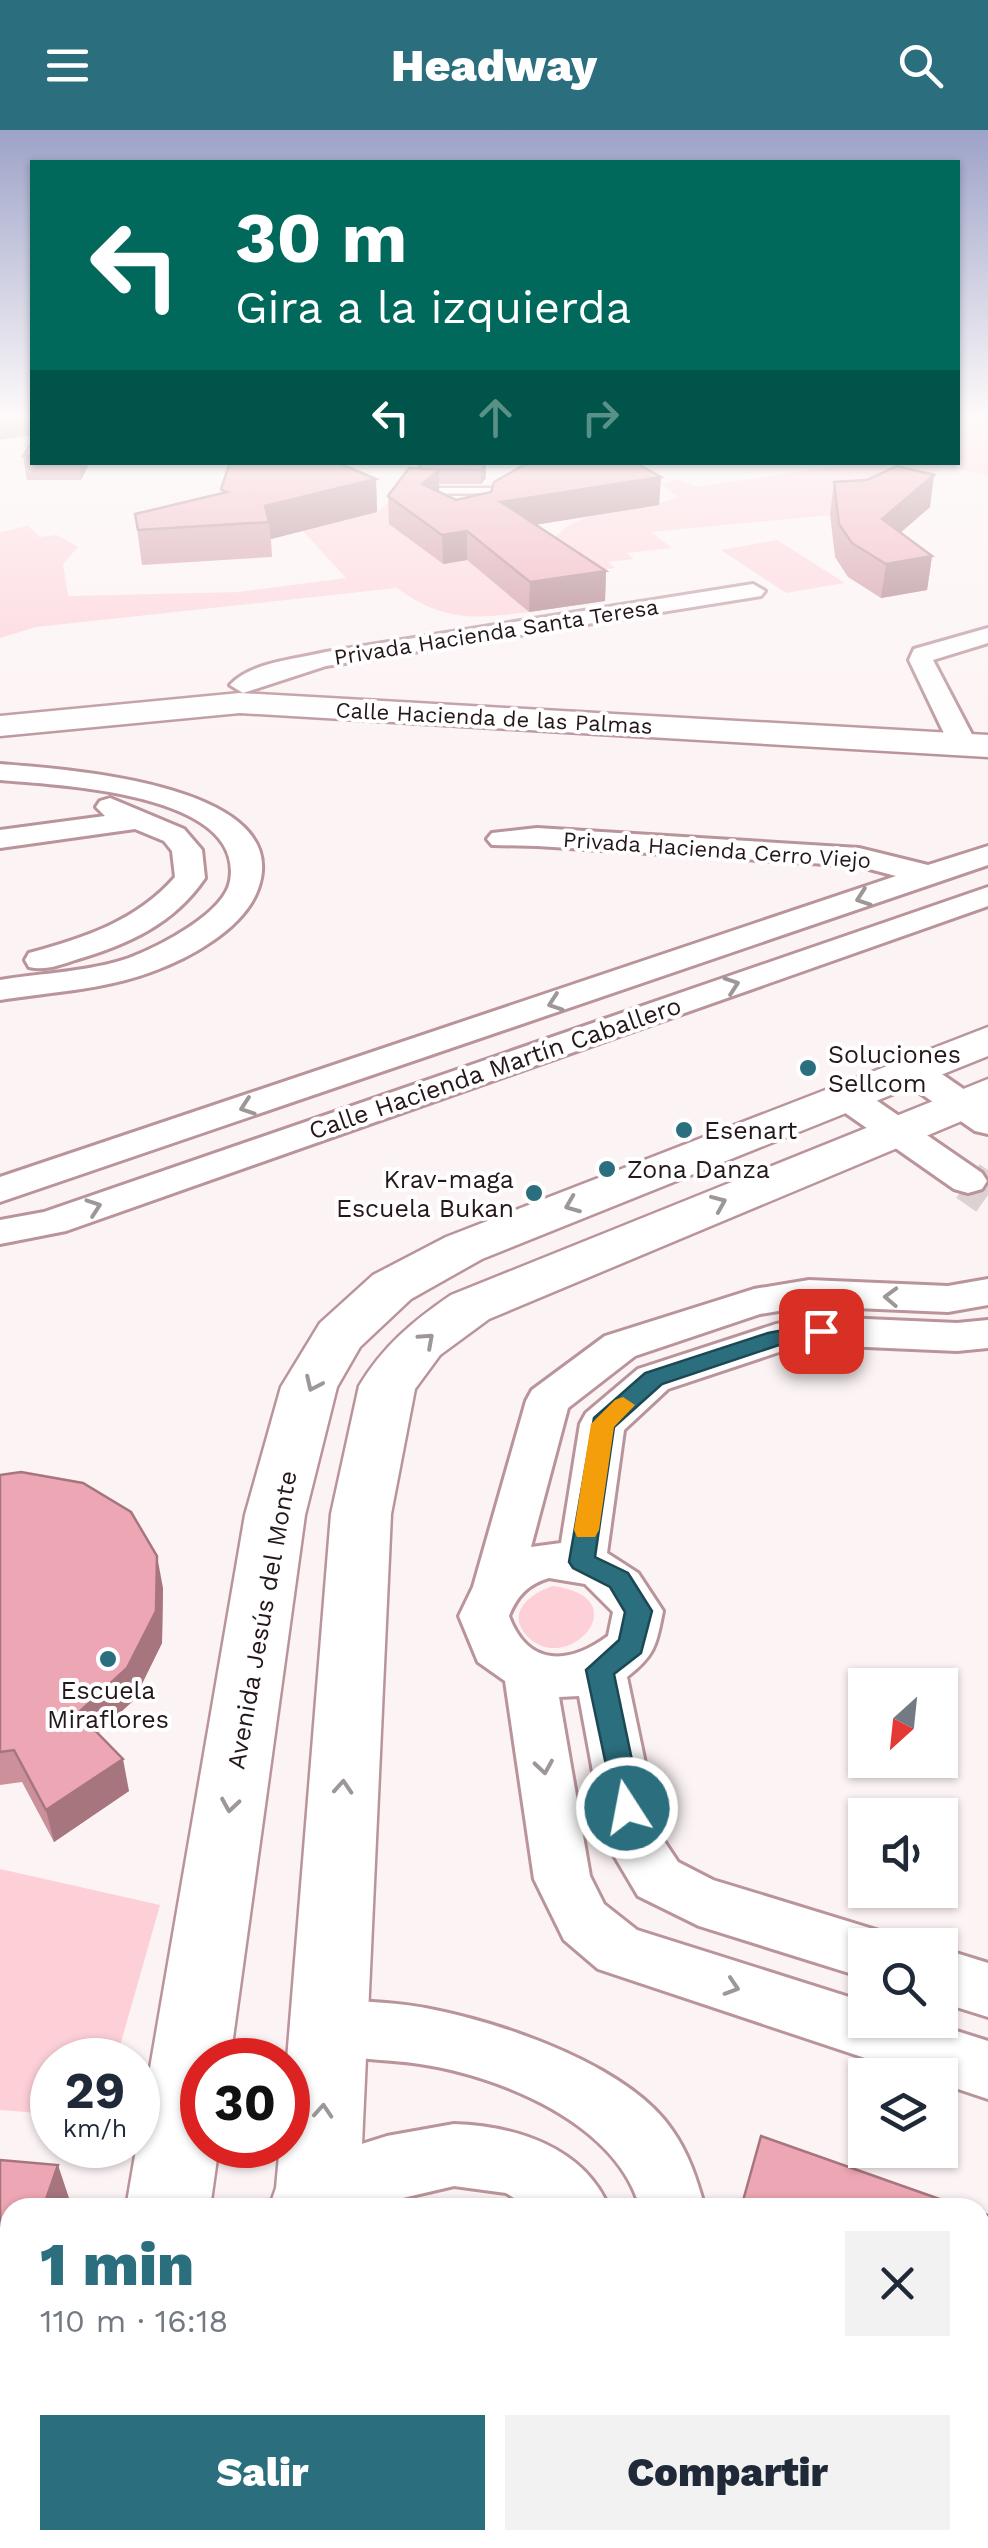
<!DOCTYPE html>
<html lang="es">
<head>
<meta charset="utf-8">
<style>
  :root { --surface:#fff; --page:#f2f2f3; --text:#1f2937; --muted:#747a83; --accent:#2b6f7f }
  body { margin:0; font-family:"Work Sans",sans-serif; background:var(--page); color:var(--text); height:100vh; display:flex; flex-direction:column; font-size:38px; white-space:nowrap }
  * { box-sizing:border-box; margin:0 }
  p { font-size:32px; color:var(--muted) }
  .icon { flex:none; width:55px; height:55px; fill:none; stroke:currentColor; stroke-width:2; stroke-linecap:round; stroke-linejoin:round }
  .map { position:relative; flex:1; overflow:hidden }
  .drawer { position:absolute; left:0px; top:2068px; width:990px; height:352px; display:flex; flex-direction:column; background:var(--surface); border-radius:30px 30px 0 0; box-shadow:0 2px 8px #0004 }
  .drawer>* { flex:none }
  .banner { position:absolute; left:30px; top:30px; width:930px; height:305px; border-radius:0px; box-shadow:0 2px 8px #0004; background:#00695c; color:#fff; overflow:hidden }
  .needle { width:65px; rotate:207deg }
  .tools { position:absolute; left:848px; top:1538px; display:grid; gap:20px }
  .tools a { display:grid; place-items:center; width:110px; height:110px; border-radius:0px; background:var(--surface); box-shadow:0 2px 8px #0004; font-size:50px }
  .speed { position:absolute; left:30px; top:1908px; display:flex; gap:20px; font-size:50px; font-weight:700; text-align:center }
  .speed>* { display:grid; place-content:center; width:130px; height:130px; border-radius:50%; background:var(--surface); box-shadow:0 2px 8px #0004; line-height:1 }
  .speed small { font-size:25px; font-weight:400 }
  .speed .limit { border:15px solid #d22; background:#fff; color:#111 }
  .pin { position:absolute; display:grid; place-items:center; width:85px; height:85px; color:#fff; margin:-42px; border-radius:20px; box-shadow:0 5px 15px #0006 }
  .me { position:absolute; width:110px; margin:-55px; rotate:349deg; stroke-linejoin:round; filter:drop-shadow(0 0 8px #0008) }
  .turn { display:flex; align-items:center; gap:35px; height:210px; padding:0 40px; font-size:45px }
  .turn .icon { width:130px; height:130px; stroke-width:2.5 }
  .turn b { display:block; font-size:70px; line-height:85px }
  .lanes { display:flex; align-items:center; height:95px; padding:0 40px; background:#0003; justify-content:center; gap:50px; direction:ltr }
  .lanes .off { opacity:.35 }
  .round { display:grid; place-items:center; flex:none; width:105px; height:105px; border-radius:0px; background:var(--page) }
  .headline { display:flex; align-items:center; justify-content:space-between; height:170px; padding:0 40px }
  h1 { font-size:60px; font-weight:800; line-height:75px; color:var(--accent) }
  .action { display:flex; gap:20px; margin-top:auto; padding:20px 40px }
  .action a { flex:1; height:115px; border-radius:0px; background:var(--accent); color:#fff; font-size:40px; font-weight:800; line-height:115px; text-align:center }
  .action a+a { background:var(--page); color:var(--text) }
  header { display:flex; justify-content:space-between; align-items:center; height:130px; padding:0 40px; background:var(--accent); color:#fff; font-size:45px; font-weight:800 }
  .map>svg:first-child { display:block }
  .green { fill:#fdd0d8 }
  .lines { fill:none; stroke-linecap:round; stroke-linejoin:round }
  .street-tunnel { stroke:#dcd2d3; stroke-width:41; stroke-dasharray:41 21; stroke-linecap:butt }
  .lane-casing { stroke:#ba949b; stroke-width:5 }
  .street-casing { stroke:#ba949b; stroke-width:6 }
  .secondary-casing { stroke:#ba949b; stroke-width:5 }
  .lane { fill:#fff; fill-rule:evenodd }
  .street { fill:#fff; fill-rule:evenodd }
  .secondary { fill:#fff; fill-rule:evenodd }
  .wall { fill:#cc909b }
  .shaded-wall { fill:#a6757e }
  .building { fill:#eda7b4; stroke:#a6757e; stroke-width:2.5 }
  .oneway { stroke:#9d9798 }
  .route { fill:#2b6f7f; stroke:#1c4853; stroke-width:2.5 }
  .slow { fill:#f59e0b }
  .poi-dot { fill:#2b6f7f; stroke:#fff; stroke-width:4 }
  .labels { text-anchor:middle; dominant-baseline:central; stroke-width:8; stroke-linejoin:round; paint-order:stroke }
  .far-street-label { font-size:22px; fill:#25171a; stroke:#fff }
  .poi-label { font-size:25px; fill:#25171a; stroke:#fff; text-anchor:start }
  .street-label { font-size:25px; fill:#25171a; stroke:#fff }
</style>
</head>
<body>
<header><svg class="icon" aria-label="menu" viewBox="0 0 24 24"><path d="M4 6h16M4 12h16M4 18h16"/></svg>Headway<svg class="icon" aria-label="search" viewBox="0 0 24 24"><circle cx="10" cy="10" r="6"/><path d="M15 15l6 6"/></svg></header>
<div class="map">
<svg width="988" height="2418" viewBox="0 0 988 2418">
  <rect width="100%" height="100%" fill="#fcf3f4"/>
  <g class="green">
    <path d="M 988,285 L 988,346 L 946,336 L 864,382 L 650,402 L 672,418 L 626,423 L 634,429 L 608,432 L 615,438 L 587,442 L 516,471 L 529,482 C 474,489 444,492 397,458 L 36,497 L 0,508 L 0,402 L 28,396 L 40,407 L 57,405 L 78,417 L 63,434 L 68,466 L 239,462 L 346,448 L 303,401 L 377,382 L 401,363 L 402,403 L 443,434 L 548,416 C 580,371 630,387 678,367 L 661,354 L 677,349 L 697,357 L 855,333 L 958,332 L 958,290 Z"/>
    <path d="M 777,410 L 845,453 L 786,463 L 721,420 Z"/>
    <path d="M 553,1456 C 641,1468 566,1548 527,1506 C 505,1482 531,1463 553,1456 Z"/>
    <path d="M 0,1739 L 160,1775 L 116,1930 L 52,1930 L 52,1984 L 0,1980 Z"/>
  </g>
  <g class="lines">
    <path class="street-tunnel" d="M 968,1051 L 988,1065"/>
    <g class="lane-casing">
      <path id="lane" d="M 508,358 L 511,363 L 415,364 L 410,361 L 415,358 Z"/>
    </g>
    <g class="street-casing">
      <g id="street">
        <path d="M 753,454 L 765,461 L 761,466 L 326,536 L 243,563 L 230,555 C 251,532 297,529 326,522 Z"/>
        <path d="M 988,498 L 988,513 L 933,530 L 978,616 L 964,624 L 950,616 L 909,530 L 914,519 Z"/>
        <path d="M 0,634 C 61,639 296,653 258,759 C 244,799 188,829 151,842 C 103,860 50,862 0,870 L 0,850 C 42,843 88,842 129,828 C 158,817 224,784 230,751 C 246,662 56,655 0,650 Z"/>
        <path d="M 110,668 L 184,699 L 202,720 L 205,748 C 174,794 127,815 75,830 C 60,835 45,841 29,837 L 25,830 L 29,823 C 84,808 137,791 175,747 L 172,721 L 164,711 L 135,699 L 0,718 L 0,700 L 105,686 L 96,677 L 100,671 Z"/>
        <path d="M 537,698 L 859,718 L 928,735 L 988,716 L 988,735 L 0,1072 L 0,1047 L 896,746 L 858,736 L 537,716 L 492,715 L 487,709 L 492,703 Z"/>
        <path d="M 988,757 L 988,776 L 66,1101 L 0,1114 L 0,1090 L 44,1082 Z"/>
        <path d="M 910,928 L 923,931 L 988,976 L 988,1004 L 975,1001 L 897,947 L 892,939 L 897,931 Z"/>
        <path d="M 844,954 L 857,957 L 982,1043 L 987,1051 L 982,1059 L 968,1063 L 954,1059 L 831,973 L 826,965 L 831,957 Z"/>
        <path d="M 988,1149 L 988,1175 L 948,1182 L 809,1176 L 760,1184 L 635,1226 L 568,1278 L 531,1417 L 561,1413 L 580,1294 L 586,1283 L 638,1239 L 776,1194 L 821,1187 L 957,1193 L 988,1190 L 988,1218 L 957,1221 L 821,1215 L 782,1221 L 668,1259 L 624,1300 L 607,1423 L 638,1443 L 663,1481 C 656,1516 655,1525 627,1547 L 660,1705 L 678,1732 L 713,1750 L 886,1803 L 891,1815 L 865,1815 L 865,1848 L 699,1796 L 638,1766 L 606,1712 L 579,1566 L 559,1567 L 590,1746 L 604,1774 L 637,1800 L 865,1872 L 865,1890 L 922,1890 L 988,1911 L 988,1969 L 940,1953 L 940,1945 L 916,1945 L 598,1839 L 564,1810 L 534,1749 L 505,1551 L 478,1532 L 459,1486 L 473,1457 L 526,1271 L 532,1260 L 605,1206 L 754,1159 L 809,1150 L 948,1156 ZM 549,1448 L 585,1454 L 613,1482 L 608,1506 C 569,1535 528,1537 509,1486 C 517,1466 528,1454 549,1448 Z"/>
        <path d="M 940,1818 L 988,1833 L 988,1887 L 940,1872 Z"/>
        <path d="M 328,1869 C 364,1872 400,1872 435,1880 C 508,1895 630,1937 672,2000 C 689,2024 697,2050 705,2078 L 640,2078 C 617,1993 500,1946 420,1934 C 382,1928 343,1931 307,1917 L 298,1897 L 307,1877 Z"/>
        <path d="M 454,1994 C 515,1996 584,2017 609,2078 L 530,2078 L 506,2063 L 454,2056 L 360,2078 L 294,2078 L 286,2058 L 295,2035 L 387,2006 Z"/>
        <path d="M 429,2410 L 506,2410 L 502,2418 L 426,2418 Z"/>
        <path d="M 540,2410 L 615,2410 L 611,2418 L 537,2418 Z"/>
      </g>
    </g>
    <g class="secondary-casing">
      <g id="secondary">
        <path d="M 240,563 L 988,605 L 988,627 L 240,583 L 0,606 L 0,586 Z"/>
        <path d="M 988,897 L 988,926 L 482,1129 L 411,1169 L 360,1217 L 337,1257 L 305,1385 L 230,1930 L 202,1930 L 202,2015 L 219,2015 L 210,2078 L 126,2078 L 245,1385 L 281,1257 L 320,1193 L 373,1145 L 446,1107 Z"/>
        <path d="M 988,949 L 988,980 L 489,1189 L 440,1225 L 415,1259 L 391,1384 L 360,2058 L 353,2078 L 269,2078 L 276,2058 L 280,2015 L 288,2015 L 287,1930 L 331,1384 L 359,1256 C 383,1216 413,1191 451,1165 Z"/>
        <path d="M 10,2322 L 10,2410 L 36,2410 L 22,2418 L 0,2418 L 0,2326 Z"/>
        <path d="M 100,2410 L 198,2410 L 194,2418 L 96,2418 Z"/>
      </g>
    </g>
    <use href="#lane" class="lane"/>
    <use href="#street" class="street"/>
    <use href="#secondary" class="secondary"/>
  </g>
  <g class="wall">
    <path d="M 32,312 L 32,332 L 90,332 L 81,350 L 27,350 L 23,326 Z"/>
    <path d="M 486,333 L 486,348 L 481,354 L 439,354 L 439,362 L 456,370 L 661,347 L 659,375 L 535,395 L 606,441 L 605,471 L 529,482 L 467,430 L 443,434 L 389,394 L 388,366 L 418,339 Z"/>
    <path d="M 376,349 L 377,382 L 271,409 L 272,427 L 142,435 L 135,384 L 222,363 L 221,359 Z"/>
    <path d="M 834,352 L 930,377 L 900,403 L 932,426 L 927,460 L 881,468 L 848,447 L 835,427 L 830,384 Z"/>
    <path d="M 0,1345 L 163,1458 L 162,1513 L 134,1570 L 97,1603 L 129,1661 L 54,1712 L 22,1652 L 0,1655 Z"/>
    <path d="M 980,2083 L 988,2085 L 988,2215 L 985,2223 L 980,2221 Z"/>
  </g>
  <g class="shaded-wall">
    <path d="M 32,285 L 32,305 L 0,310 L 0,286 Z"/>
    <path d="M 79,332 L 90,332 L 81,350 Z"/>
    <path d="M 486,333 L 486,348 L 481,354 L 481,340 Z"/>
    <path d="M 439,340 L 439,368 L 422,354 Z"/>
    <path d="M 934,345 L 930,377 L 878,422 L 882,389 Z"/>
    <path d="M 661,347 L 659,375 L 501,400 L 501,372 Z"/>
    <path d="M 376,349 L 377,382 L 271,409 L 269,392 L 265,376 Z"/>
    <path d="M 467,401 L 467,430 L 443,434 L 442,405 Z"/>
    <path d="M 932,426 L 927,460 L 881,468 L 886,434 Z"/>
    <path d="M 606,441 L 605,471 L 529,482 L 530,452 Z"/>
    <path d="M 157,1426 L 163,1458 L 162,1513 L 134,1570 L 85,1615 L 78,1583 Z"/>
    <path d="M 123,1629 L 129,1661 L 54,1712 L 46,1680 Z"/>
    <path d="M 58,2035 L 70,2071 L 68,2078 L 43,2078 Z"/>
    <path d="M 10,2144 L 10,2199 L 0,2215 L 0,2159 Z"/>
  </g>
  <g class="building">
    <path d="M 32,312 L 32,326 L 23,326 Z"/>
    <path d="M 230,332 L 336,332 L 376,349 L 265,376 L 269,392 L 138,400 L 135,384 L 227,362 L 221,359 Z"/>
    <path d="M 422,332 L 474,332 L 486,333 L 481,340 L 418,339 Z"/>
    <path d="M 538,332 L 634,332 L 661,347 L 501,372 L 606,441 L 530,452 L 467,401 L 442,405 L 388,366 L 409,338 L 439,340 L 422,354 L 456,370 L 491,362 L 494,352 L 524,335 Z"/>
    <path d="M 897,336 L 934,345 L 882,389 L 932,426 L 886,434 L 852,413 L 839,394 L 834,352 L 867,350 Z"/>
    <path d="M 21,1342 L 83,1353 L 131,1382 L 157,1426 L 156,1481 L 127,1538 L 78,1583 L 123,1629 L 46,1680 L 14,1620 L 0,1622 L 0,1345 Z"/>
    <path d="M 761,2006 L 965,2078 L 741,2078 Z"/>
    <path d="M 0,2030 L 58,2035 L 43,2078 L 10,2078 L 10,2144 L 0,2159 Z"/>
    <path d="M 980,2083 L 988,2085 L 988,2193 L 980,2190 Z"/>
  </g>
  <defs><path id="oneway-chevron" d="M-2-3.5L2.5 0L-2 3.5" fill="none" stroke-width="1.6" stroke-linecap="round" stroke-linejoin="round" transform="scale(2.5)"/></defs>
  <g class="oneway">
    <use href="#oneway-chevron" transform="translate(863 768) rotate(161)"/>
    <use href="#oneway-chevron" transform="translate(732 855) rotate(-19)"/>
    <use href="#oneway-chevron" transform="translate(555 873) rotate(161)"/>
    <use href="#oneway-chevron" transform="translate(247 977) rotate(161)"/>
    <use href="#oneway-chevron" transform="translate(719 1073) rotate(-23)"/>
    <use href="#oneway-chevron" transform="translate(572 1075) rotate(158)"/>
    <use href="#oneway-chevron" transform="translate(94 1077) rotate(-19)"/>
    <use href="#oneway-chevron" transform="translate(891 1167) rotate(-178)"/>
    <use href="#oneway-chevron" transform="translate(427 1210) rotate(-42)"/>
    <use href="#oneway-chevron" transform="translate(313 1254) rotate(115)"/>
    <use href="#oneway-chevron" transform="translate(544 1637) rotate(81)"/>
    <use href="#oneway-chevron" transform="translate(343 1657) rotate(-86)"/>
    <use href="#oneway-chevron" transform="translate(230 1675) rotate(99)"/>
    <use href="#oneway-chevron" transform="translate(732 1857) rotate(18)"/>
    <use href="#oneway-chevron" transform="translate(323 1981) rotate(-86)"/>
  </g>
  <linearGradient id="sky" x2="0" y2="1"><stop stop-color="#9da3c8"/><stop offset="0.46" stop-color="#fefafa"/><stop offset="1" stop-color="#fefafa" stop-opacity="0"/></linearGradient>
  <rect width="988" height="624" fill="url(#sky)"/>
  <path class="route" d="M 821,1193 L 829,1196 L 832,1201 L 829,1206 L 779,1215 L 662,1254 L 614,1297 L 595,1427 L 628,1443 L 652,1481 L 641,1523 L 614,1544 L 642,1678 L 638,1687 L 627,1690 L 617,1687 L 586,1540 L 619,1510 L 625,1482 L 610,1457 L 573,1438 L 569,1432 L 594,1288 L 645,1243 L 768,1203 Z"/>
  <path class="slow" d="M 623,1267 L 635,1275 L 614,1297 L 599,1400 L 595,1407 L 577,1407 L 574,1400 L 591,1294 L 615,1270 Z"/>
  <g class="poi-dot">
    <circle cx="808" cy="938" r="10"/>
    <circle cx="684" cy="1000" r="10"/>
    <circle cx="607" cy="1039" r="10"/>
    <circle cx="534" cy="1063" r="10"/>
    <circle cx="108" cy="1529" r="10"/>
  </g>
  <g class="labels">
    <g class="far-street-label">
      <text transform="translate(496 502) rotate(-9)">Privada Hacienda Santa Teresa</text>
      <text transform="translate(494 588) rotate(3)">Calle Hacienda de las Palmas</text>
      <text transform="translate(717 720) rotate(4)">Privada Hacienda Cerro Viejo</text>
    </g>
    <g class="poi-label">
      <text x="828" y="924">Soluciones<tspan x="828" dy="29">Sellcom</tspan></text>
      <text x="704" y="1000">Esenart</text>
      <text x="627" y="1039">Zona Danza</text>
      <text x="514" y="1049" text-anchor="end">Krav-maga<tspan x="514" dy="29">Escuela Bukan</tspan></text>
      <text x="108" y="1560" text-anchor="middle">Escuela<tspan x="108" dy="29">Miraflores</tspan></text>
    </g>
    <g class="street-label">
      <text transform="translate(495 938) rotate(-19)">Calle Hacienda Martín Caballero</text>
      <text transform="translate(262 1490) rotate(-80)">Avenida Jesús del Monte</text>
    </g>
  </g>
</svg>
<div class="tools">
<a><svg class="needle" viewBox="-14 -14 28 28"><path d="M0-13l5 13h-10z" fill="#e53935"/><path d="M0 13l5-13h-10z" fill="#747a83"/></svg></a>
<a><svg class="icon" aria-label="sound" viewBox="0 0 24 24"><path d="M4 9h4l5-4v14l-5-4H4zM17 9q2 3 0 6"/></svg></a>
<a><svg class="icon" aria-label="search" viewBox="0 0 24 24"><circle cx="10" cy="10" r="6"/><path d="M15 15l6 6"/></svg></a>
<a><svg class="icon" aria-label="layers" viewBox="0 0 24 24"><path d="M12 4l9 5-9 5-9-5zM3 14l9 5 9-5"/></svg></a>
</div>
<div class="speed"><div>29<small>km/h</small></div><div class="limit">30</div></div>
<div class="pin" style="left:821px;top:1201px;background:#d93025"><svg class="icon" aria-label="arrive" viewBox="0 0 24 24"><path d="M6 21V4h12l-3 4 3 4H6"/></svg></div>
<svg class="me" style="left:627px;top:1678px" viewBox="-20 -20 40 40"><circle r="17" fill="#2b6f7f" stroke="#fff" stroke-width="3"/><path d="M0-11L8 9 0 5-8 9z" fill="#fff"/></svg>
<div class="banner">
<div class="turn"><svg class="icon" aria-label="left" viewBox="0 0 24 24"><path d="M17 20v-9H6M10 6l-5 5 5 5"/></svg><div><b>30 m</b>Gira a la izquierda</div></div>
<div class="lanes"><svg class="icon" aria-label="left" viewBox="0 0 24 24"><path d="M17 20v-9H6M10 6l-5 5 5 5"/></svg><svg class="icon off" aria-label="ahead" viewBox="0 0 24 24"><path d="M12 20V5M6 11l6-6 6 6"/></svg><svg class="icon off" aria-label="right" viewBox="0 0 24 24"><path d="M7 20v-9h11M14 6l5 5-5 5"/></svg></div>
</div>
<section class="drawer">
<div class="headline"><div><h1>1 min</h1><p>110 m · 16:18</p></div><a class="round"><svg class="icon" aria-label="close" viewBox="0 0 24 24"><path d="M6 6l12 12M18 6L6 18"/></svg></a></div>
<div class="action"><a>Salir</a><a>Compartir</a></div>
</section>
</div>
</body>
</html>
